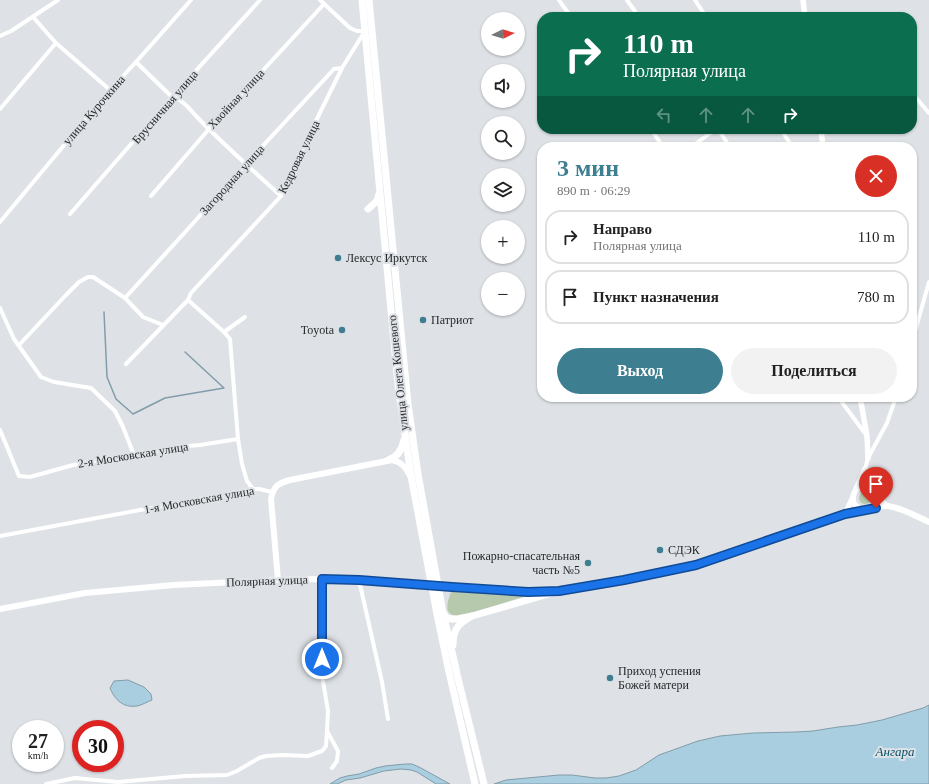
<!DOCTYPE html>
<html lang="ru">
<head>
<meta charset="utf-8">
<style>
  :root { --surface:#fff; --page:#f2f2f2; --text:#222; --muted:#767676; --line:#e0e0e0; --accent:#3d7f90 }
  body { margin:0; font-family:"Times New Roman",serif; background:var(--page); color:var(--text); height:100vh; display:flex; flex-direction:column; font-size:15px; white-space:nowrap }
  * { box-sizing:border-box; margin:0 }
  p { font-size:13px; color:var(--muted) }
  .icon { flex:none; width:22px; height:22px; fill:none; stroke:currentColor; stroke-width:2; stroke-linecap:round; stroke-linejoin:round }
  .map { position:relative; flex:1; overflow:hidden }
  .details { position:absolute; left:537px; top:142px; width:380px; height:260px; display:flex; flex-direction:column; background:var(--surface); border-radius:16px; box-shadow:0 1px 3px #0004 }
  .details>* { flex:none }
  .hud { position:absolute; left:537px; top:12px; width:380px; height:122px; border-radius:16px; box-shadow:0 1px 3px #0004; background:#0b6e4f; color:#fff; overflow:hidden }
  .needle { width:26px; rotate:85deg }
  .buttons { position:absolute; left:481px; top:12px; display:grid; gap:8px }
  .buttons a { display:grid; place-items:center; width:44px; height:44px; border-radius:50%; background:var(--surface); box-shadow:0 1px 3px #0004; font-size:20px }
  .speed { position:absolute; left:12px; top:720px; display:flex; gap:8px; font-size:20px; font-weight:700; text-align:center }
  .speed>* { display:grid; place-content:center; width:52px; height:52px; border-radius:50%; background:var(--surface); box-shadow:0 1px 3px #0004; line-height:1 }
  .speed small { font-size:10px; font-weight:400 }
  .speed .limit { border:6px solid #d22; background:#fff; color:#111 }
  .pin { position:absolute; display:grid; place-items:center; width:34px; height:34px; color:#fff; margin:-41px -17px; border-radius:50% 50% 50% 0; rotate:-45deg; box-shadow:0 0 4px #0007 }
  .pin .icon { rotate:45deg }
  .me { position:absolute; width:44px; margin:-22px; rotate:0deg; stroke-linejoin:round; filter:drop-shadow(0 0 3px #0008) }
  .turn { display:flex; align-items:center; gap:14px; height:84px; padding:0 20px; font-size:18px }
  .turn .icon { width:52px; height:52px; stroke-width:2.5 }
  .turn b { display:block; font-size:28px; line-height:34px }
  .lanes { display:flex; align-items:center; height:38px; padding:0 20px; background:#0003; justify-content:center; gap:20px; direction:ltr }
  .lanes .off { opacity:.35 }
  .round { display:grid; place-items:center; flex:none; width:42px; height:42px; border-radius:21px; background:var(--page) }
  .summary { display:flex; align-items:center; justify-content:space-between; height:68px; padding:0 20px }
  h1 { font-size:24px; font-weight:600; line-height:30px; color:var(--accent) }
  .cta { display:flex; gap:8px; margin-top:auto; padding:8px 20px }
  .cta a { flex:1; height:46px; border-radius:24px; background:var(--accent); color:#fff; font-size:16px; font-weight:600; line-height:46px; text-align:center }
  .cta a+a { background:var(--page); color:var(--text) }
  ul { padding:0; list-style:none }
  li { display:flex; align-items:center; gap:12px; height:54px; margin:0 8px 6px; padding:0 12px; border:2px solid var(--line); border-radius:16px }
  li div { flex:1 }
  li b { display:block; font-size:15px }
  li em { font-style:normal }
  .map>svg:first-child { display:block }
  .green { fill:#b7c9ad }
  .water { fill:#a9cee0; stroke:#829ca9 }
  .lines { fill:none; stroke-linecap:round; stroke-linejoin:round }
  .stream { stroke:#829ca9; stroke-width:1.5 }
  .minor { stroke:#fff; stroke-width:4 }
  .tertiary { stroke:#fff; stroke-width:5.5 }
  .secondary { stroke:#fff; stroke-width:6 }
  .primary { stroke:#fff; stroke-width:7 }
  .route-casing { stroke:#114b97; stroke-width:10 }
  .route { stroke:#1a73e8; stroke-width:7 }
  .poi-dot { fill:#3d7f90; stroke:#dee2e6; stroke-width:1.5 }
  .labels { text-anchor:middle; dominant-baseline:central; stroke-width:4; stroke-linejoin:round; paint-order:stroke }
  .street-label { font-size:12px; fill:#27292a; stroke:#dee2e6 }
  .poi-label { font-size:12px; fill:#27292a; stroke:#dee2e6; text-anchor:start }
  .water-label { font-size:13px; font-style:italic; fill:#06516a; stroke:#dee2e6 }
</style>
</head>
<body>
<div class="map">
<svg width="929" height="784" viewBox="0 0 929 784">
  <rect width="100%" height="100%" fill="#dee2e6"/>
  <g class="green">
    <circle cx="865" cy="498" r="6"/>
    <path d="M 451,592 L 525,594 L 527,595 L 526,596 L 461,616 C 442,617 447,603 451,592 Z"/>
  </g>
  <g class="water">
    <path d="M 128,680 L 144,687 L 151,694 L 152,700 C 147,702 142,705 137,706 C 123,708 115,700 110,688 L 114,681 Z"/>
    <path d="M 929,705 L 929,784 L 494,784 L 506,780 L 559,775 L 572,775 L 595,778 L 606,778 L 619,776 L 636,770 L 659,755 L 698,741 L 720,736 L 753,733 L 796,732 L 813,731 L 838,727 L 857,725 L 882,720 L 923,708 Z"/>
    <path d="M 405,764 L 412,764 L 419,767 L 450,784 L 436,784 L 417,772 L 411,770 L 401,769 L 384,771 L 360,778 L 346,780 L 337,784 L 330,784 L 340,778 L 347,776 L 359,774 L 376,768 L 385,766 Z"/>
  </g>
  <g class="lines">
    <path class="stream" d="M 104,312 L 107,377 L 116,399 L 133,414 L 165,398 L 224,388 L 185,352"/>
    <g class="minor">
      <path d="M 559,0 L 571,17"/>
      <path d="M 627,0 L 639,17"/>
      <path d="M 695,0 L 706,17"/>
      <path d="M 33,17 L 56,43 L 110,90"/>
      <path d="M 0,36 L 11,31 L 58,0"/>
      <path d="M 136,62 L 172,97 C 180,98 191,110 196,116 C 223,144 252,170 281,196"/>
      <path d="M 912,93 L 929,113"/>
      <path d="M 0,109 L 56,43"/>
      <path d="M 651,129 L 663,147"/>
      <path d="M 718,129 L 730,147"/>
      <path d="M 781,129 L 792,147"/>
      <path d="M 691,147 L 716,129"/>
      <path d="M 151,196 L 209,129 L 324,4"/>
      <path d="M 70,214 L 172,97 L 260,0"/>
      <path d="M 0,222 L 110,90 L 136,62 L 191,0"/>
      <path d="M 125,298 L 187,230 L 246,164 L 334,69 L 342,68"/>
      <path d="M 188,300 L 224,332 L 230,339 L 238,439 L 242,464 L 247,481 L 253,489"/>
      <path d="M 0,308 L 14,339 L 41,377 L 54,382 L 91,388 L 115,411 L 123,427 L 134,455"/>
      <path d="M 224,332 L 245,317"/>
      <path d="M 912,342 L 929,282"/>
      <path d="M 19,345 L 66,295 L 79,282 L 88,277 L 93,277 L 125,298 L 143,317 L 163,325"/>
      <path d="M 126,364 L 188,300 L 191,293 L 281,196 L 308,137 L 342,68 L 365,31 L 357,31 L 350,28 L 320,0"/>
      <path d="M 838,397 L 867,436"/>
      <path d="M 0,430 L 19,476 L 30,477 L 73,465 L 134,455 L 176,447 L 200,445 L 238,439"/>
      <path d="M 865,469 L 868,458 L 887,423 L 896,397"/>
      <path d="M 0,536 L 253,489 L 259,489 L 272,492"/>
      <path d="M 322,579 L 322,675 L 328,711 L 327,731 L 338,751 L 337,761 L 332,768"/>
      <path d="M 359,580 L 382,682 L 388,719"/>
      <path d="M 46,784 L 75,778 L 118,782 L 185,776 L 227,775 L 237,771 L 259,758 L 266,756 L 283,755 L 308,756 L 319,752 L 322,751 L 326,746 L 327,731"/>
    </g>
    <g class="tertiary">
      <path d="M 803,0 L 805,17"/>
      <path d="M 821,129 L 823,147"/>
      <path d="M 860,397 L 867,436 L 868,458"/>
      <path d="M 865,469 C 871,482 875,496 887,506"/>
      <circle cx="865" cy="498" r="12"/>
      <path d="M 856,489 L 865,469"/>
      <path d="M 845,514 L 853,497"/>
    </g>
    <g class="secondary">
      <path d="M 278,580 L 271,499 C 273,487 278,483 290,480 L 392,460 C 402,462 406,468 410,476"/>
      <path d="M 0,609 L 85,593 L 174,585 L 278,580 L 322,579 L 359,580 L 452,587 L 528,592 L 559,591 L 624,579 L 696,565 L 845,514 C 855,512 878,505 888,506 C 902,508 916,516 929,522"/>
    </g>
    <g class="primary">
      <path d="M 362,0 L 398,385 L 411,476 L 437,614 L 449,672 L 475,784"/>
      <path d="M 369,0 L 408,404 L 418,474 L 443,613 L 456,669"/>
      <path d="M 368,209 L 377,201 L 379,194"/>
      <path d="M 388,460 C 398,457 402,450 404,440"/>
      <path d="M 443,613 L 447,618 L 451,619 L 457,619 L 472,616 L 559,591"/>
      <path d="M 453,645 C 453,629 458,624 472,616"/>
      <path d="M 455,666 L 484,784"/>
    </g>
  </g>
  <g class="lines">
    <g class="route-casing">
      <path id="route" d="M 322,659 L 322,579 L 359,580 L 452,587 L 528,592 L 559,591 L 624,580 L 696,565 L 845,514 L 876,508"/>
    </g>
    <use href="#route" class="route"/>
  </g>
  <g class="poi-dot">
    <circle cx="338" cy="258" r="4"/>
    <circle cx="423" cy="320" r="4"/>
    <circle cx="342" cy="330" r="4"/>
    <circle cx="660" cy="550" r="4"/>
    <circle cx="588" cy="563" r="4"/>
    <circle cx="610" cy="678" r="4"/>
  </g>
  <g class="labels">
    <g class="street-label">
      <text transform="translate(236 99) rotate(-47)">Хвойная улица</text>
      <text transform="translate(165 107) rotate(-49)">Брусничная улица</text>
      <text transform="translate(94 110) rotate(-49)">улица Курочкина</text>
      <text transform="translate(299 157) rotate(-64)">Кедровая улица</text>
      <text transform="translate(232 180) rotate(-48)">Загородная улица</text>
      <text transform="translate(398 373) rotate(-96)">улица Олега Кошевого</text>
      <text transform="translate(133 455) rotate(-9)">2-я Московская улица</text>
      <text transform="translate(199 500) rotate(-10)">1-я Московская улица</text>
      <text transform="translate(267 581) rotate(-2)">Полярная улица</text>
    </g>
    <g class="poi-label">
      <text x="346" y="258">Лексус Иркутск</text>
      <text x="431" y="320">Патриот</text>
      <text x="334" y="330" text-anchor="end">Toyota</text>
      <text x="668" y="550">СДЭК</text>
      <text x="580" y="556" text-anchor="end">Пожарно-спасательная<tspan x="580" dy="14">часть №5</tspan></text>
      <text x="618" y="671">Приход успения<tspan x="618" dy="14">Божей матери</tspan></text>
    </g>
    <g class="water-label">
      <text x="895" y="751">Ангара</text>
    </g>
  </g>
</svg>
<div class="buttons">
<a><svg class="needle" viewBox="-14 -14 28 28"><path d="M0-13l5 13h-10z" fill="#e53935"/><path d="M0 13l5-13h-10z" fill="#767676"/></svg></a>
<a><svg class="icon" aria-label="sound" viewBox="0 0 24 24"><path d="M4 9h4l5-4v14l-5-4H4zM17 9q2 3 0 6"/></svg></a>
<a><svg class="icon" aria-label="search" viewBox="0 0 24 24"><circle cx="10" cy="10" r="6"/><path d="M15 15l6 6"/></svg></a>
<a><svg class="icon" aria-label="layers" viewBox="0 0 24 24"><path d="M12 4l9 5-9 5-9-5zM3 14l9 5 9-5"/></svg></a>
<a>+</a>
<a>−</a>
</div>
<div class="speed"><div>27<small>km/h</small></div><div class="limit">30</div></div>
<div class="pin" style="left:876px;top:508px;background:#d93025"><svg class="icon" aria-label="arrive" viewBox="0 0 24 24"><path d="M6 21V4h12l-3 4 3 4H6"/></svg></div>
<svg class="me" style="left:322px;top:659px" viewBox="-20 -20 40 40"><circle r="17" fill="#1a73e8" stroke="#fff" stroke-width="3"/><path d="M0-11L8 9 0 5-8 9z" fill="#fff"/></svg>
<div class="hud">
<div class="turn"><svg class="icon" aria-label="right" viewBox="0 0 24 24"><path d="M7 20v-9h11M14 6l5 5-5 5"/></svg><div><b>110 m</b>Полярная улица</div></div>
<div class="lanes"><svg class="icon off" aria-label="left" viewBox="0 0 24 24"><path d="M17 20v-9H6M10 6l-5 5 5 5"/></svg><svg class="icon off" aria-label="ahead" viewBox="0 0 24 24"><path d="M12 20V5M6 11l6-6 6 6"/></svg><svg class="icon off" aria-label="ahead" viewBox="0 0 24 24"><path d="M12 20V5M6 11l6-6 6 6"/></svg><svg class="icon" aria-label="right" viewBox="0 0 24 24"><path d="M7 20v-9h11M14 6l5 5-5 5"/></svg></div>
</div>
<section class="details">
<div class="summary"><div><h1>3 мин</h1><p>890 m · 06:29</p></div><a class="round" style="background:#d93025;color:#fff"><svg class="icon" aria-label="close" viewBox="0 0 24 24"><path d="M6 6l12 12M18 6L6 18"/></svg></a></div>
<ul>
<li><svg class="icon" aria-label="right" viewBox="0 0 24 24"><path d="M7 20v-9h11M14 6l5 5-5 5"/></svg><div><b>Направо</b><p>Полярная улица</p></div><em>110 m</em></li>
<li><svg class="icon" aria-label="arrive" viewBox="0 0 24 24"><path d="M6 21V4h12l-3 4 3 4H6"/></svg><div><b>Пункт назначения</b></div><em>780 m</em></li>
</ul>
<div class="cta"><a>Выход</a><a>Поделиться</a></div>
</section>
</div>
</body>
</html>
